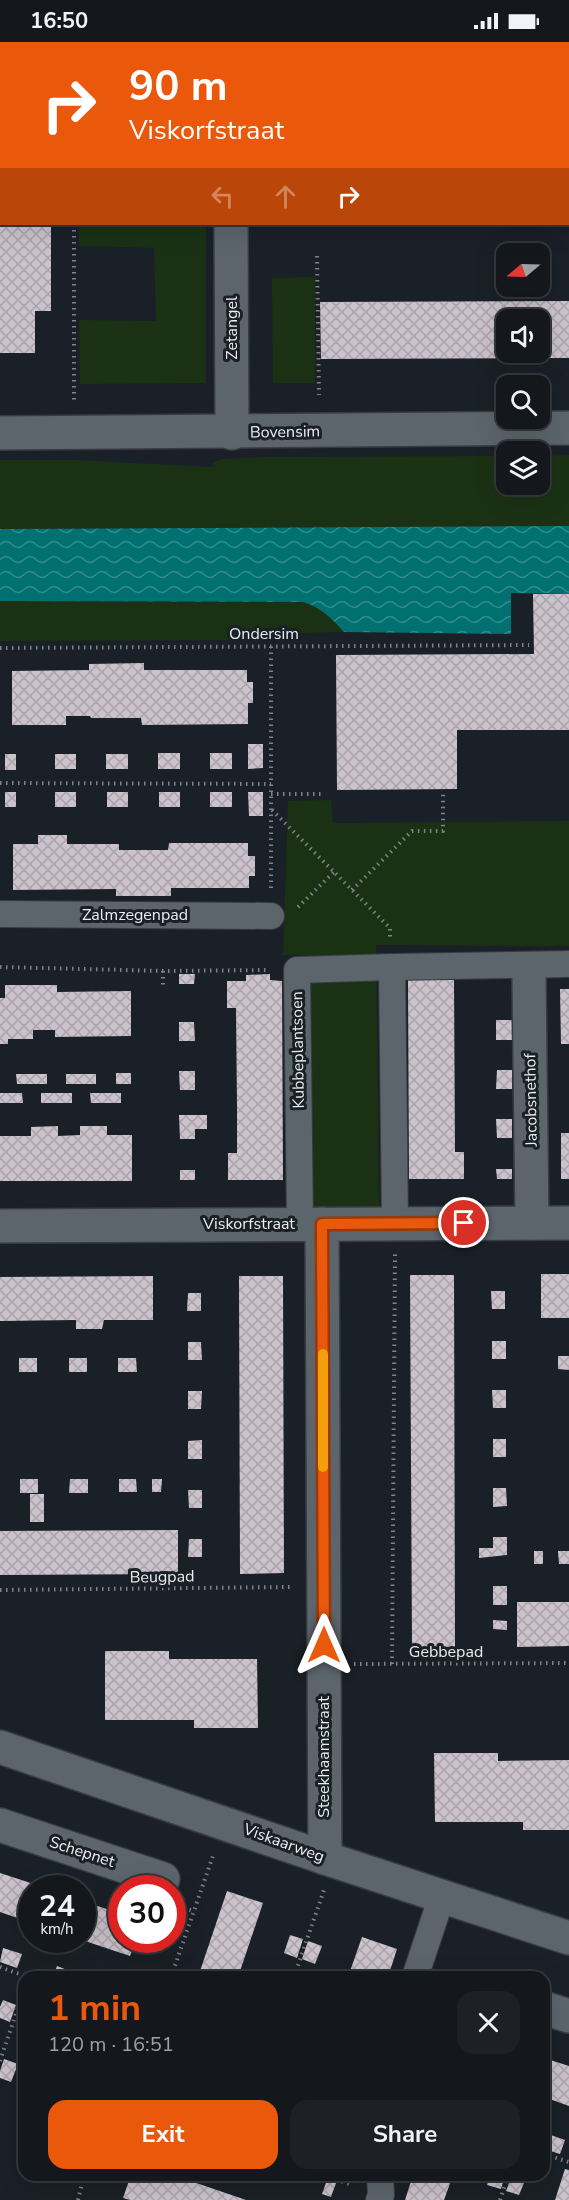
<!DOCTYPE html>
<html lang="en">
<head>
<meta charset="utf-8">
<style>
  :root { --surface:#14181d; --page:#1d2126; --text:#f1f3f6; --muted:#9da0a4; --line:#33373b; --accent:#ea580c }
  body { margin:0; font-family:"Nunito Sans",sans-serif; background:var(--page); color:var(--text); height:100vh; display:flex; flex-direction:column; font-size:22px; white-space:nowrap }
  * { box-sizing:border-box; margin:0 }
  p { font-size:20px; color:var(--muted) }
  .icon { flex:none; width:33px; height:33px; fill:none; stroke:currentColor; stroke-width:2; stroke-linecap:round; stroke-linejoin:round }
  .map { position:relative; flex:1; overflow:hidden }
  .drawer { position:absolute; left:18px; top:1929px; width:532px; height:210px; display:flex; flex-direction:column; background:var(--surface); border-radius:18px; box-shadow:0 6px 24px #0002,0 0 0 2px var(--line) }
  .drawer>* { flex:none }
  .hud { position:absolute; left:0px; top:0px; width:570px; height:183px; box-shadow:0 6px 24px #0002,0 0 0 2px var(--line); background:#ea580c; color:#fff; overflow:hidden }
  .needle { width:39px; rotate:251deg }
  .buttons { position:absolute; left:496px; top:201px; display:grid; gap:12px }
  .buttons a { display:grid; place-items:center; width:54px; height:54px; border-radius:12px; background:var(--surface); box-shadow:0 6px 24px #0002,0 0 0 2px var(--line); font-size:30px }
  .speed { position:absolute; left:18px; top:1833px; display:flex; gap:12px; font-size:30px; font-weight:700; text-align:center }
  .speed>* { display:grid; place-content:center; width:78px; height:78px; border-radius:50%; background:var(--surface); box-shadow:0 6px 24px #0002,0 0 0 2px var(--line); line-height:1 }
  .speed small { font-size:15px; font-weight:400 }
  .speed .limit { border:9px solid #d22; background:#fff; color:#111 }
  .pin { position:absolute; display:grid; place-items:center; width:51px; height:51px; color:#fff; margin:-26px; border:3px solid #fff; border-radius:50%; box-shadow:0 2px 6px #0007 }
  .me { position:absolute; width:66px; margin:-33px; rotate:0deg; stroke-linejoin:round; filter:drop-shadow(0 0 4px #0008) }
  .turn { display:flex; align-items:center; gap:21px; height:126px; padding:0 30px; font-size:27px }
  .turn .icon { width:78px; height:78px; stroke-width:2.5 }
  .turn b { display:block; font-size:42px; line-height:51px }
  .lanes { display:flex; align-items:center; height:57px; padding:0 30px; background:#0003; justify-content:center; gap:30px; direction:ltr }
  .lanes .off { opacity:.35 }
  .round { display:grid; place-items:center; flex:none; width:63px; height:63px; border-radius:18px; background:var(--page) }
  .summary { display:flex; align-items:center; justify-content:space-between; height:102px; padding:0 30px }
  h1 { font-size:36px; font-weight:700; line-height:45px; color:var(--accent) }
  .primary-button { display:flex; gap:12px; margin-top:auto; padding:12px 30px }
  .primary-button a { flex:1; height:69px; border-radius:18px; background:var(--accent); color:#fff; font-size:24px; font-weight:700; line-height:69px; text-align:center }
  .primary-button a+a { background:var(--page); color:var(--text) }
  .status { display:flex; justify-content:space-between; align-items:center; height:42px; padding:0 30px; background:var(--surface); direction:ltr }
  .status svg { height:16px; fill:currentColor }
  .map>svg:first-child { display:block }
  .grass { fill:#1b3114 }
  .water { fill:url(#water-waves) }
  .building { fill:url(#building-cross-hatch); fill-rule:evenodd }
  .lines { fill:none; stroke-linecap:round; stroke-linejoin:round }
  .pedestrian-casing { stroke:#373c42; stroke-width:28 }
  .minor-casing { stroke:#373c42; stroke-width:36 }
  .path { stroke:#7e8389; stroke-width:4; stroke-dasharray:1.5 4.5; stroke-linecap:butt }
  .pedestrian { stroke:#5c646c; stroke-width:26 }
  .minor { stroke:#5c646c; stroke-width:33 }
  .route-casing { stroke:#983908; stroke-width:15 }
  .route { stroke:#ea580c; stroke-width:10 }
  .slow { stroke:#f59e0b; stroke-width:10 }
  .labels { text-anchor:middle; dominant-baseline:central; stroke-width:6; stroke-linejoin:round; paint-order:stroke }
  .street-label { font-size:16px; fill:#e9eef3; stroke:#1a2027 }
</style>
</head>
<body>
<div class="status"><b>16:50</b><svg viewBox="0 0 49 12"><path d="M0 12V9h3v3zM5 12V6h3v6zM10 12V3h3v9zM15 12V0h3v12zM26 1h20v11H26zM47 4h2v5h-2z"/></svg></div>
<div class="map">
<svg width="569" height="2158" viewBox="0 0 569 2158">
  <defs>
    <pattern id="water-waves" width="16" height="10" patternUnits="userSpaceOnUse" patternTransform="scale(1.5)"><rect width="16" height="10" fill="#007071"/><path d="M0 5q4-4 8 0t8 0" fill="none" stroke="#328c8d"/></pattern>
    <pattern id="building-cross-hatch" width="8" height="8" patternUnits="userSpaceOnUse" patternTransform="scale(1.5)"><rect width="8" height="8" fill="#cbc2cc"/><path d="M0 0l8 8M0 8l8-8" fill="none" stroke="#aaa3ab"/></pattern>
  </defs>
  <rect width="100%" height="100%" fill="#1a2027"/>
  <g class="grass">
    <path d="M 79,182 L 206,182 L 206,341 L 80,342 L 79,278 L 156,279 L 154,206 L 79,204 Z"/>
    <path d="M 315,235 L 315,341 L 273,341 L 272,236 Z"/>
    <path d="M 569,413 L 569,484 L 0,487 L 0,418 L 77,418 L 212,425 L 213,421 L 222,417 L 266,415 L 507,414 L 507,442 L 540,442 L 540,414 Z"/>
    <path d="M 0,559 L 303,560 C 322,566 331,576 344,590 L 261,592 L 261,598 L 0,599 Z"/>
    <path d="M 331,758 L 333,781 L 569,779 L 569,904 L 376,903 L 379,1168 L 308,1174 L 309,913 L 283,913 L 288,759 Z"/>
  </g>
  <path class="water" d="M 569,484 L 569,552 L 511,551 L 511,592 L 344,590 C 331,576 322,566 303,560 L 0,559 L 0,487 Z"/>
  <g class="building">
    <path d="M 0,182 L 51,182 L 51,269 L 35,269 L 35,311 L 0,311 Z"/>
    <path d="M 569,259 L 569,316 L 321,317 L 320,260 ZM 507,278 L 540,278 L 540,310 L 507,310 Z"/>
    <path d="M 533,552 L 569,552 L 569,688 L 457,688 L 457,747 L 337,748 L 336,613 L 534,612 Z"/>
    <path d="M 144,621 L 144,628 L 247,628 L 247,640 L 253,640 L 253,661 L 248,661 L 248,682 L 142,683 L 141,676 L 91,676 L 90,674 L 66,674 L 66,683 L 12,683 L 12,629 L 89,628 L 89,622 Z"/>
    <path d="M 248,702 L 263,702 L 263,726 L 248,727 Z"/>
    <rect x="158" y="711" width="22" height="16"/>
    <rect x="210" y="711" width="22" height="16"/>
    <rect x="5" y="712" width="11" height="16"/>
    <rect x="55" y="712" width="21" height="15"/>
    <rect x="106" y="712" width="22" height="15"/>
    <rect x="5" y="750" width="11" height="15"/>
    <rect x="55" y="750" width="21" height="15"/>
    <rect x="107" y="750" width="21" height="15"/>
    <rect x="159" y="750" width="21" height="15"/>
    <rect x="210" y="750" width="22" height="15"/>
    <path d="M 248,750 L 263,750 L 263,774 L 249,774 Z"/>
    <path d="M 38,793 L 67,793 L 67,802 L 119,802 L 119,808 L 168,808 L 169,801 L 248,801 L 248,814 L 255,814 L 255,834 L 249,834 L 249,846 L 171,846 L 171,854 L 116,854 L 116,847 L 13,848 L 13,802 L 38,802 Z"/>
    <path d="M 179,932 L 195,932 L 194,942 L 179,942 Z"/>
    <path d="M 270,932 L 270,938 L 282,939 L 283,1138 L 228,1138 L 228,1111 L 237,1111 L 237,1063 L 236,966 L 227,966 L 227,939 L 246,939 L 246,933 Z"/>
    <path d="M 432,932 L 443,932 L 444,938 L 454,938 L 455,1110 L 464,1110 L 464,1137 L 409,1137 L 408,938 L 433,938 Z"/>
    <path d="M 5,943 L 57,943 L 57,950 L 131,949 L 131,994 L 55,995 L 55,988 L 33,988 L 33,997 L 8,997 L 8,1002 L 0,1002 L 0,956 L 5,956 Z"/>
    <path d="M 560,947 L 569,947 L 569,1002 L 561,1002 Z"/>
    <rect x="496" y="978" width="16" height="20"/>
    <path d="M 179,980 L 194,980 L 195,999 L 179,999 Z"/>
    <path d="M 497,1028 L 512,1028 L 512,1047 L 496,1047 Z"/>
    <path d="M 179,1029 L 195,1029 L 195,1048 L 180,1048 Z"/>
    <rect x="116" y="1031" width="15" height="11"/>
    <path d="M 16,1032 L 47,1032 L 47,1042 L 17,1042 Z"/>
    <rect x="66" y="1032" width="30" height="10"/>
    <path d="M 0,1051 L 22,1051 L 23,1061 L 0,1061 Z"/>
    <rect x="41" y="1051" width="31" height="10"/>
    <path d="M 90,1051 L 121,1051 L 121,1061 L 91,1061 Z"/>
    <path d="M 179,1073 L 207,1073 L 207,1087 L 195,1087 L 195,1097 L 180,1097 Z"/>
    <path d="M 496,1077 L 512,1077 L 512,1096 L 497,1096 Z"/>
    <path d="M 58,1084 L 58,1094 L 80,1093 L 80,1084 L 107,1084 L 107,1093 L 132,1093 L 132,1139 L 0,1139 L 0,1094 L 31,1094 L 31,1085 Z"/>
    <rect x="561" y="1091" width="8" height="46"/>
    <path d="M 496,1127 L 512,1127 L 512,1137 L 497,1137 Z"/>
    <rect x="180" y="1128" width="15" height="10"/>
    <rect x="541" y="1232" width="28" height="44"/>
    <path d="M 410,1233 L 454,1233 L 455,1605 L 412,1605 Z"/>
    <path d="M 153,1234 L 153,1278 L 104,1278 L 102,1287 L 76,1287 L 76,1278 L 0,1279 L 0,1235 Z"/>
    <path d="M 239,1234 L 283,1234 L 284,1531 L 240,1532 Z"/>
    <path d="M 491,1249 L 505,1249 L 505,1267 L 492,1267 Z"/>
    <path d="M 188,1251 L 201,1251 L 201,1269 L 187,1269 Z"/>
    <rect x="492" y="1299" width="14" height="18"/>
    <path d="M 188,1300 L 201,1300 L 202,1318 L 188,1318 Z"/>
    <path d="M 558,1314 L 569,1314 L 569,1328 L 558,1327 Z"/>
    <rect x="19" y="1316" width="18" height="14"/>
    <rect x="69" y="1316" width="18" height="14"/>
    <path d="M 118,1316 L 136,1316 L 137,1330 L 118,1330 Z"/>
    <path d="M 492,1348 L 506,1348 L 506,1366 L 493,1366 Z"/>
    <path d="M 188,1349 L 202,1349 L 201,1367 L 188,1367 Z"/>
    <rect x="493" y="1397" width="13" height="18"/>
    <path d="M 202,1398 L 202,1417 L 188,1417 L 188,1399 Z"/>
    <rect x="20" y="1437" width="18" height="14"/>
    <path d="M 70,1437 L 88,1437 L 88,1451 L 69,1451 Z"/>
    <path d="M 119,1437 L 136,1437 L 137,1450 L 119,1450 Z"/>
    <path d="M 152,1437 L 162,1437 L 161,1450 L 152,1450 Z"/>
    <path d="M 493,1446 L 506,1446 L 507,1464 L 493,1465 Z"/>
    <path d="M 188,1448 L 202,1448 L 202,1466 L 189,1466 Z"/>
    <rect x="30" y="1452" width="14" height="28"/>
    <path d="M 178,1488 L 178,1532 L 0,1533 L 0,1489 Z"/>
    <path d="M 493,1495 L 507,1495 L 507,1513 L 479,1516 L 479,1506 L 493,1506 Z"/>
    <path d="M 189,1497 L 202,1497 L 202,1515 L 188,1515 Z"/>
    <rect x="534" y="1509" width="9" height="13"/>
    <path d="M 558,1509 L 569,1509 L 569,1522 L 559,1522 Z"/>
    <rect x="493" y="1544" width="14" height="19"/>
    <path d="M 517,1560 L 569,1560 L 569,1604 L 517,1605 Z"/>
    <path d="M 493,1578 L 507,1579 L 507,1588 L 493,1587 Z"/>
    <path d="M 105,1609 L 169,1609 L 169,1617 L 257,1617 L 258,1686 L 194,1686 L 194,1678 L 105,1678 Z"/>
    <path d="M 434,1711 L 498,1711 L 498,1719 L 569,1718 L 569,1788 L 523,1788 L 523,1780 L 435,1780 Z"/>
    <path d="M 0,1831 L 46,1846 L 32,1846 L 32,1881 L 0,1870 Z"/>
    <path d="M 227,1849 L 263,1861 L 238,1935 L 198,1935 Z"/>
    <path d="M 82,1859 L 122,1872 L 122,1898 L 136,1898 L 130,1914 L 82,1898 Z"/>
    <path d="M 290,1893 L 303,1897 L 297,1916 L 284,1911 Z"/>
    <path d="M 362,1895 L 397,1907 L 388,1935 L 348,1935 Z"/>
    <path d="M 308,1899 L 322,1904 L 315,1922 L 302,1917 Z"/>
    <path d="M 3,1906 L 22,1912 L 17,1926 L 0,1920 Z"/>
    <path d="M 57,1924 L 75,1931 L 74,1935 L 53,1935 Z"/>
    <path d="M 3,1958 L 16,1963 L 10,1980 L 0,1976 L 0,1965 Z"/>
    <path d="M 22,1964 L 24,1965 L 24,1984 L 16,1981 Z"/>
    <path d="M 544,2016 L 569,2024 L 569,2064 L 544,2055 Z"/>
    <path d="M 4,2017 L 18,2022 L 11,2040 L 0,2036 L 0,2029 Z"/>
    <path d="M 548,2092 L 565,2098 L 560,2112 L 544,2107 Z"/>
    <path d="M 565,2127 L 569,2128 L 569,2158 L 555,2158 Z"/>
    <path d="M 131,2133 L 173,2133 L 246,2158 L 130,2158 L 123,2156 Z"/>
    <path d="M 413,2133 L 453,2133 L 444,2158 L 405,2158 Z"/>
    <path d="M 490,2133 L 505,2133 L 501,2147 L 487,2143 Z"/>
    <path d="M 512,2133 L 526,2136 L 519,2153 L 506,2149 Z"/>
    <path d="M 327,2138 L 336,2141 L 331,2155 L 322,2152 Z"/>
  </g>
  <g class="lines">
    <g class="pedestrian-casing">
      <g id="pedestrian">
        <path d="M 0,872 L 271,874"/>
        <path d="M 392,925 L 569,922"/>
        <path d="M 300,1182 L 297,928 L 392,925 L 395,1181"/>
        <path d="M 415,1935 L 442,1854"/>
        <path d="M 379,2158 L 381,2153 L 380,2133"/>
      </g>
    </g>
    <g class="minor-casing">
      <g id="minor">
        <path d="M 231,0 L 231,2"/>
        <path d="M 231,182 L 232,391"/>
        <path d="M 0,391 L 569,386"/>
        <path d="M 529,935 L 532,1181"/>
        <path d="M 322,1182 L 325,1816"/>
        <path d="M 0,1184 L 569,1181"/>
        <path d="M 0,1705 L 334,1819 L 569,1896"/>
        <path d="M 0,1783 L 163,1837"/>
        <path d="M 544,1966 L 569,1974"/>
      </g>
    </g>
    <g class="path">
      <path d="M 73,0 L 73,2"/>
      <path d="M 74,182 L 74,360"/>
      <path d="M 317,214 L 319,353"/>
      <path d="M 0,606 L 529,603"/>
      <path d="M 0,741 L 271,742"/>
      <path d="M 271,752 L 325,752"/>
      <path d="M 272,768 L 390,886 L 390,898"/>
      <path d="M 271,846 L 271,604"/>
      <path d="M 352,848 L 412,789 L 443,789 L 443,750"/>
      <path d="M 298,865 L 334,830"/>
      <path d="M 0,925 L 163,929 L 269,928"/>
      <path d="M 163,929 L 163,945"/>
      <path d="M 0,1548 L 293,1545"/>
      <path d="M 354,1622 L 569,1621"/>
      <path d="M 392,1622 L 395,1212"/>
      <path d="M 178,1864 L 194,1869"/>
      <path d="M 0,1925 L 28,1935"/>
      <path d="M 171,1935 L 214,1811"/>
      <path d="M 294,1935 L 324,1848"/>
      <path d="M 0,2019 L 24,1948"/>
      <path d="M 544,2112 L 569,2120"/>
      <path d="M 325,2133 L 352,2143"/>
      <path d="M 78,2158 L 84,2133"/>
      <path d="M 500,2158 L 508,2133"/>
    </g>
    <use href="#pedestrian" class="pedestrian"/>
    <use href="#minor" class="minor"/>
  </g>
  <g class="lines">
    <g class="route-casing">
      <path id="route" d="M 324,1603 L 322,1182 L 464,1181"/>
    </g>
    <use href="#route" class="route"/>
    <path class="slow" d="M 323,1312 L 323,1425"/>
  </g>
  <g class="labels">
    <g class="street-label">
      <text transform="translate(232 286) rotate(-90)">Zetangel</text>
      <text transform="translate(285 390) rotate(-1)">Bovensim</text>
      <text x="264" y="592">Ondersim</text>
      <text x="135" y="873">Zalmzegenpad</text>
      <text transform="translate(298 1008) rotate(-91)">Kubbeplantsoen</text>
      <text transform="translate(531 1058) rotate(-91)">Jacobsnethof</text>
      <text x="249" y="1182">Viskorfstraat</text>
      <text transform="translate(162 1535) rotate(-1)">Beugpad</text>
      <text x="446" y="1610">Gebbepad</text>
      <text transform="translate(324 1715) rotate(-90)">Steekhaamstraat</text>
      <text transform="translate(284 1801) rotate(20)">Viskaarweg</text>
      <text transform="translate(82 1810) rotate(18)">Schepnet</text>
    </g>
  </g>
</svg>
<div class="buttons">
<a><svg class="needle" viewBox="-14 -14 28 28"><path d="M0-13l5 13h-10z" fill="#e53935"/><path d="M0 13l5-13h-10z" fill="#9da0a4"/></svg></a>
<a><svg class="icon" aria-label="sound" viewBox="0 0 24 24"><path d="M4 9h4l5-4v14l-5-4H4zM17 9q2 3 0 6"/></svg></a>
<a><svg class="icon" aria-label="search" viewBox="0 0 24 24"><circle cx="10" cy="10" r="6"/><path d="M15 15l6 6"/></svg></a>
<a><svg class="icon" aria-label="layers" viewBox="0 0 24 24"><path d="M12 4l9 5-9 5-9-5zM3 14l9 5 9-5"/></svg></a>
</div>
<div class="speed"><div>24<small>km/h</small></div><div class="limit">30</div></div>
<div class="pin" style="left:464px;top:1181px;background:#d93025"><svg class="icon" aria-label="arrive" viewBox="0 0 24 24"><path d="M6 21V4h12l-3 4 3 4H6"/></svg></div>
<svg class="me" style="left:324px;top:1603px" viewBox="-20 -20 40 40"><path d="M0-17L14 15 0 8-14 15z" fill="#ea580c" stroke="#fff" stroke-width="4"/></svg>
<div class="hud">
<div class="turn"><svg class="icon" aria-label="right" viewBox="0 0 24 24"><path d="M7 20v-9h11M14 6l5 5-5 5"/></svg><div><b>90 m</b>Viskorfstraat</div></div>
<div class="lanes"><svg class="icon off" aria-label="left" viewBox="0 0 24 24"><path d="M17 20v-9H6M10 6l-5 5 5 5"/></svg><svg class="icon off" aria-label="ahead" viewBox="0 0 24 24"><path d="M12 20V5M6 11l6-6 6 6"/></svg><svg class="icon" aria-label="right" viewBox="0 0 24 24"><path d="M7 20v-9h11M14 6l5 5-5 5"/></svg></div>
</div>
<section class="drawer">
<div class="summary"><div><h1>1 min</h1><p>120 m · 16:51</p></div><a class="round"><svg class="icon" aria-label="close" viewBox="0 0 24 24"><path d="M6 6l12 12M18 6L6 18"/></svg></a></div>
<div class="primary-button"><a>Exit</a><a>Share</a></div>
</section>
</div>
</body>
</html>
